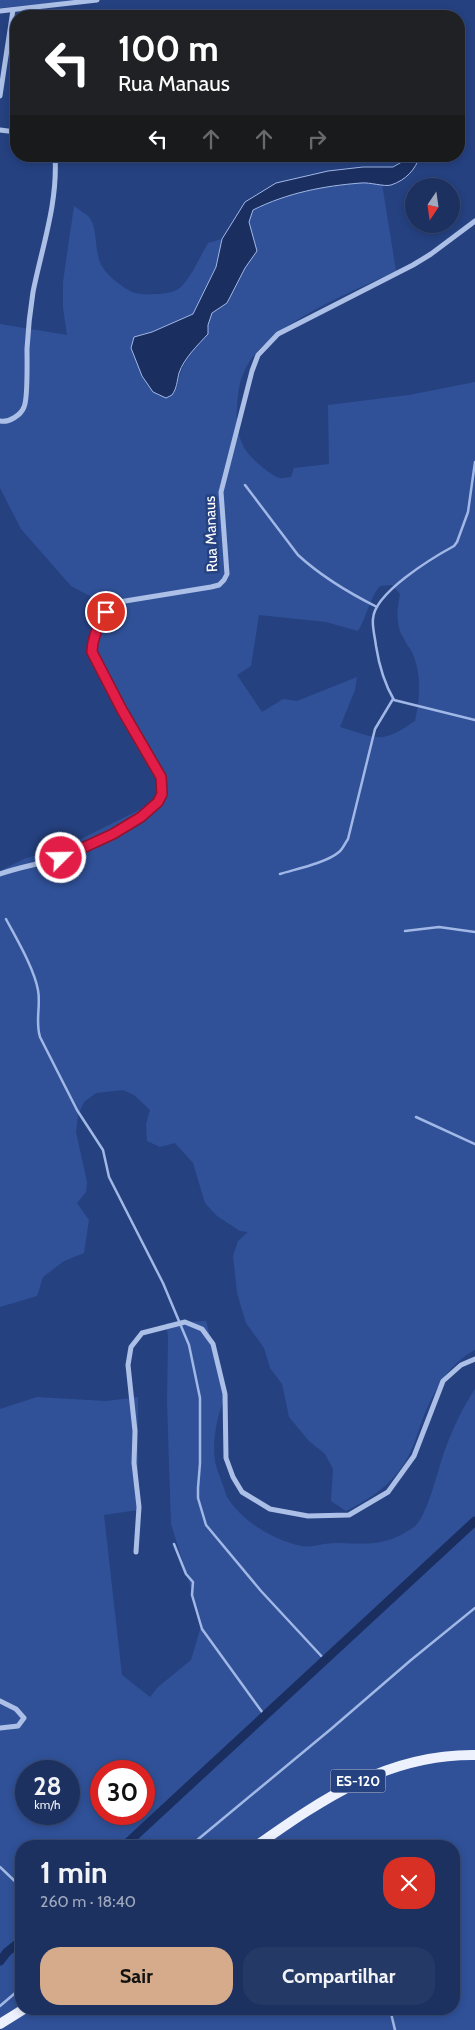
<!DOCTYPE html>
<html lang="pt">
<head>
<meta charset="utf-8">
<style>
  :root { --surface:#1c3160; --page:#253966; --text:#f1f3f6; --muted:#a0a9bd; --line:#3a4c75; --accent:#d6ab8b }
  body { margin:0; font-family:Cabin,sans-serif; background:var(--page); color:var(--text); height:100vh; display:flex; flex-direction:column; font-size:19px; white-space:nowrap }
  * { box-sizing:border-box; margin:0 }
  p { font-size:16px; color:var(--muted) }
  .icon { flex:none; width:28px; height:28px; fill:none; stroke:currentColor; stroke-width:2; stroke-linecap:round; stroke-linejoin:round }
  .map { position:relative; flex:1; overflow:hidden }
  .panel { position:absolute; left:15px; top:1840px; width:445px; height:175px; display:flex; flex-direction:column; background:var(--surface); border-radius:20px; box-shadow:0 2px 8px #0003,0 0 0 1px var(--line) }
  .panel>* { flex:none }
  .top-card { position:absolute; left:10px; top:10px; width:455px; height:152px; border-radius:20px; box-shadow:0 2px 8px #0003,0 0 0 1px var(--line); background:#202124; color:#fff; overflow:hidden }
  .needle { width:32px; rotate:193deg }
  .fabs { position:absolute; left:405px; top:178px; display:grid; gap:10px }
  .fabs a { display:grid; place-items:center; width:55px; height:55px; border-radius:50%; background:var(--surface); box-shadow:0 2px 8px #0003,0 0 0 1px var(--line); font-size:25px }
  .speed { position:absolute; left:15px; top:1760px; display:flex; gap:10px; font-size:25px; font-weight:700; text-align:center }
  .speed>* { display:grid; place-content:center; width:65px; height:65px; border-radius:50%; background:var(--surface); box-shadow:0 2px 8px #0003,0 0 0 1px var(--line); line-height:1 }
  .speed small { font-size:12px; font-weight:400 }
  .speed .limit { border:8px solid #d22; background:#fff; color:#111 }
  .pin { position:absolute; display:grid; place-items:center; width:42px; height:42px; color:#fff; margin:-21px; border:2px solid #fff; border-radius:50%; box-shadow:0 1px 5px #0007 }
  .me { position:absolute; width:55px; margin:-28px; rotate:67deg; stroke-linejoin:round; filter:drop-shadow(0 0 4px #0008) }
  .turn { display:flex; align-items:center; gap:18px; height:105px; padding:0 25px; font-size:22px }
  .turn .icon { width:65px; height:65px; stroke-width:2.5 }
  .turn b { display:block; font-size:35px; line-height:42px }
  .lanes { display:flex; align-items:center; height:48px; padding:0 25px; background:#0003; justify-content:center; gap:25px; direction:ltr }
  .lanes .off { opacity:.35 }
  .round { display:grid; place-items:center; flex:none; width:52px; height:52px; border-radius:20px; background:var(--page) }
  .summary { display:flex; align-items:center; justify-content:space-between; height:85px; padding:0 25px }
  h1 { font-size:30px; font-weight:700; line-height:38px }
  .action { display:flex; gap:10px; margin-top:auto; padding:10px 25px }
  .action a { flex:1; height:58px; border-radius:20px; background:var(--accent); color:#111; font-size:20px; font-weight:700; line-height:58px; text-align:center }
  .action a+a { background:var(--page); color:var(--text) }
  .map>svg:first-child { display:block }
  .green { fill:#305198; fill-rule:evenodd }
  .water { fill:#1a2f60; stroke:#a1b8e7 }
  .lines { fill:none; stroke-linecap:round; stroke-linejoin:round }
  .stream { stroke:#a1b8e7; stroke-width:2.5 }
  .canal { stroke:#1a2f60; stroke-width:9 }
  .minor { stroke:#acbfe6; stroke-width:5 }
  .primary { stroke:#edf1fd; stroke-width:10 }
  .route-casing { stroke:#92132f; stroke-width:12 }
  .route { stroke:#e11d48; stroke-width:9 }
  .labels { text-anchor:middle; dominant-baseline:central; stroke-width:5; stroke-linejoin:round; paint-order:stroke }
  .shield { fill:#254180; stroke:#bec6d9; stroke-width:1 }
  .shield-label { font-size:14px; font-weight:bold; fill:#fff }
  .street-label { font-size:15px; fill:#fff; stroke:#254180 }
</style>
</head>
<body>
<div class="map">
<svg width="475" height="2030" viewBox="0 0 475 2030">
  <rect width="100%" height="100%" fill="#254180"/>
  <g class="green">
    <path d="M 0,0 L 88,0 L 0,8 Z"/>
    <path d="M 371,182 L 382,184 L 396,271 C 353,292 262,326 244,372 C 239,382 238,395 237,405 C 236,421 237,435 245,449 C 249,457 271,476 280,478 C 283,479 287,477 291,477 L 294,468 L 329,464 L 328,405 L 409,395 L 475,382 L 475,1350 C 448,1364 434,1391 423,1418 C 418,1431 415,1444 408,1457 C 393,1484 373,1497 346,1511 L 331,1501 L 333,1469 L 325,1454 L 309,1441 L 289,1417 L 282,1384 L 270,1368 L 264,1348 L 246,1323 L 237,1293 L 233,1256 L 238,1241 L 248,1232 L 240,1231 L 217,1216 L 205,1203 L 193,1163 L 175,1143 L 160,1147 L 147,1141 L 146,1124 L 150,1110 L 134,1095 L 123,1090 L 96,1093 L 84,1102 L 78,1115 L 76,1132 L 87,1182 L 86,1192 L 77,1203 L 89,1220 L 84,1253 L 64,1261 L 43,1277 L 37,1296 L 0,1307 L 0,871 L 24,859 L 73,843 L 155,802 L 166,778 L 157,760 L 90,651 L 93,635 L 105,604 L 71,586 L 21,529 L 0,488 L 0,324 L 67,335 L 63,308 L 63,282 L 74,206 C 78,209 85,213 89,217 C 99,230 93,253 103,268 C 109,277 122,287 132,292 C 142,296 172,295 180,288 C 193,275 199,258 208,243 L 222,239 L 216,267 L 193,314 L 152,332 L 134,337 L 131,348 L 142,376 L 177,388 C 181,364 191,352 207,334 L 208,325 L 212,313 L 227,303 L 245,268 L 257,251 L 248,222 L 253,210 C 290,191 330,186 371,182 ZM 392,585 L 400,594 C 397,610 395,625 404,639 C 406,644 410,648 412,652 C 422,675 420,698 415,721 C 380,745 378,738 340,727 L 355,690 L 357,677 L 297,701 L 283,699 L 262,712 L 237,675 L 251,666 L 259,615 L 326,622 L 358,631 C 367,616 369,599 380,586 Z"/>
    <path d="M 206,1321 L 226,1395 C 217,1415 212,1439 215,1461 C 216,1468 220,1476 222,1483 C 224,1487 225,1493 227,1497 C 243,1522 273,1540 301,1546 C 311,1548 327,1542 339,1543 C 370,1544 387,1546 414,1527 C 428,1517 439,1464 446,1447 C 454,1426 463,1407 475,1389 L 475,2030 L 0,2030 L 0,1409 L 37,1397 L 106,1401 L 138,1397 L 138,1510 L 104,1515 L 122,1675 L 150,1697 L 158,1687 L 191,1660 L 202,1623 L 171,1524 L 167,1402 L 168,1337 L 166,1323 ZM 26,1771 L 69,1771 L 69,1814 L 26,1814 ZM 101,1771 L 144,1771 L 144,1814 L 101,1814 ZM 21,1846 L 454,1846 L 454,2009 L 21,2009 Z"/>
  </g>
  <path class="water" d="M 407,156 L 420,156 C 415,170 406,180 391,185 C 384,187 370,182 361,183 C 323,186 287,193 253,210 L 249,222 L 257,251 L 245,268 L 227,303 L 212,313 L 208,325 L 208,334 C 198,345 184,358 179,373 C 177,381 177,388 172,395 L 166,398 L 153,392 L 142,376 L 131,348 L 134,337 L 152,332 L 193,314 L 216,267 L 222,239 L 245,202 L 276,183 L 328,171 L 363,167 L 393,167 L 407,159 Z"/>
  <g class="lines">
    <g class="stream">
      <path d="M 475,462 L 468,512 L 457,542 L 454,546 C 432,558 374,593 373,619 C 372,627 375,637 376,646 C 379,665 384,683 394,700 L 475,720"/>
      <path d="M 245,485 L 298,555 C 322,577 349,593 377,607"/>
      <path d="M 280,874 C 296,869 326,863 339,852 C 343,849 345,843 348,839 L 375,729 L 393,699"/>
      <path d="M 6,919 C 16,938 34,968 38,990 C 41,1006 35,1021 40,1037 L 77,1110 L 103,1150 L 109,1177 L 163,1283 L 189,1345 L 200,1398 L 200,1463 L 198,1488 L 198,1498 L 206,1525 L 261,1591 L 325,1660"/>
      <path d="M 405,931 L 439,927 L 475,932"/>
      <path d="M 416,1117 L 475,1144"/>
      <path d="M 174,1544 L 186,1574 L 193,1582 L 192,1595 L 202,1629 L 265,1716"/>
      <path d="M 190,1846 L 331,1729 L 411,1660 L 475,1608"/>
      <path d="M 0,1867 L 21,1887"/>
      <path d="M 0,2006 L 21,1988"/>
      <path d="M 390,2009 L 395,2030"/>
    </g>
    <g class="canal">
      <path d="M 124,1846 L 475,1521"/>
      <path d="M 0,1961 L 7,1952 L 21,1941"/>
    </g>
    <g class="minor">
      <path d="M 0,11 L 97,0"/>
      <path d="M 0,96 L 13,10"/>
      <path d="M 0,130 L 16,132"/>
      <path d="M 0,421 C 9,423 21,415 24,407 C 28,399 27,360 27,349 C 28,330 30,311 33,292 C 42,247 58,203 55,156"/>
      <path d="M 0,874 C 19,867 40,864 60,858 C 85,850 141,824 157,803 C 163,795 163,786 161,777 L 95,661 L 92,652 L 92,643 L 106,612 L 111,606 L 119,602 L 211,587 L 219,585 L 224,580 L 227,574 L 221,492 L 252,371 L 258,355 L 278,334 L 413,265 L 431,254 L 475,221"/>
      <path d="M 136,1552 L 139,1507 L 134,1463 L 135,1431 L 128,1365 L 131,1347 L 142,1333 L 185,1322 L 202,1329 L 213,1344 L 225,1394 L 226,1458 L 233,1477 L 242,1492 L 270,1509 L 308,1516 L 349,1515 L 388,1492 L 414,1456 L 443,1381 L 461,1365 L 475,1359"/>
      <path d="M 0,1701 L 16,1709 L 24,1718 L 18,1726 L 0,1728"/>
    </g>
    <g class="primary">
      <path d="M 256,1846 C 324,1798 388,1754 475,1755"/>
      <path d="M 0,2024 L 24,2009"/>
    </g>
  </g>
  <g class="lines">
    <g class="route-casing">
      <path id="route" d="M 61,858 L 113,834 L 141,817 L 158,802 L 162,794 L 161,777 L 122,710 L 92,652 C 92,637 99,626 106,612"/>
    </g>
    <use href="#route" class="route"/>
  </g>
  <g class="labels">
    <rect class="shield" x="330.5" y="1769.5" width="55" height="23" rx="4"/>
    <g class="shield-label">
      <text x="358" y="1781">ES-120</text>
    </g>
    <g class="street-label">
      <text transform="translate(211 534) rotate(-92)">Rua Manaus</text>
    </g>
  </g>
</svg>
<div class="fabs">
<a><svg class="needle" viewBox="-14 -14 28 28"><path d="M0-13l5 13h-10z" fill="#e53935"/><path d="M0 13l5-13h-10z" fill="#a0a9bd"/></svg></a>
</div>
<div class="speed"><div>28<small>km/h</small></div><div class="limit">30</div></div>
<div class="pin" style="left:106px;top:612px;background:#d93025"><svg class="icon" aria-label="arrive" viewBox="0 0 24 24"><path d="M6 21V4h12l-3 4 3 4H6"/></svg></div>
<svg class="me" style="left:61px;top:858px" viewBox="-20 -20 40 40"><circle r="17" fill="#e11d48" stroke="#fff" stroke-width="3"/><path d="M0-11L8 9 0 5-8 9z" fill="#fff"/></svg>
<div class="top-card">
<div class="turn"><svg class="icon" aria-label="left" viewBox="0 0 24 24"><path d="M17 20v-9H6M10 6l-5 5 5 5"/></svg><div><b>100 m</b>Rua Manaus</div></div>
<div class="lanes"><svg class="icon" aria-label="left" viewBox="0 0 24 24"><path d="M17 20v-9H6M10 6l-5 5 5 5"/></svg><svg class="icon off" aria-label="ahead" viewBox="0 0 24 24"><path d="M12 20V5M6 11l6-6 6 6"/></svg><svg class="icon off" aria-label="ahead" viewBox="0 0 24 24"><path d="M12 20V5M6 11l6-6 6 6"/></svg><svg class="icon off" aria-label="right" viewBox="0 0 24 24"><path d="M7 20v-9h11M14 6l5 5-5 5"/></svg></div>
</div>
<section class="panel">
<div class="summary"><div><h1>1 min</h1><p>260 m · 18:40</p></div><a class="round" style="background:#d93025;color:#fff"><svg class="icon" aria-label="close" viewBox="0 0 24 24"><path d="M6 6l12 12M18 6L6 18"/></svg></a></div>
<div class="action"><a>Sair</a><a>Compartilhar</a></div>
</section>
</div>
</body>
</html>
